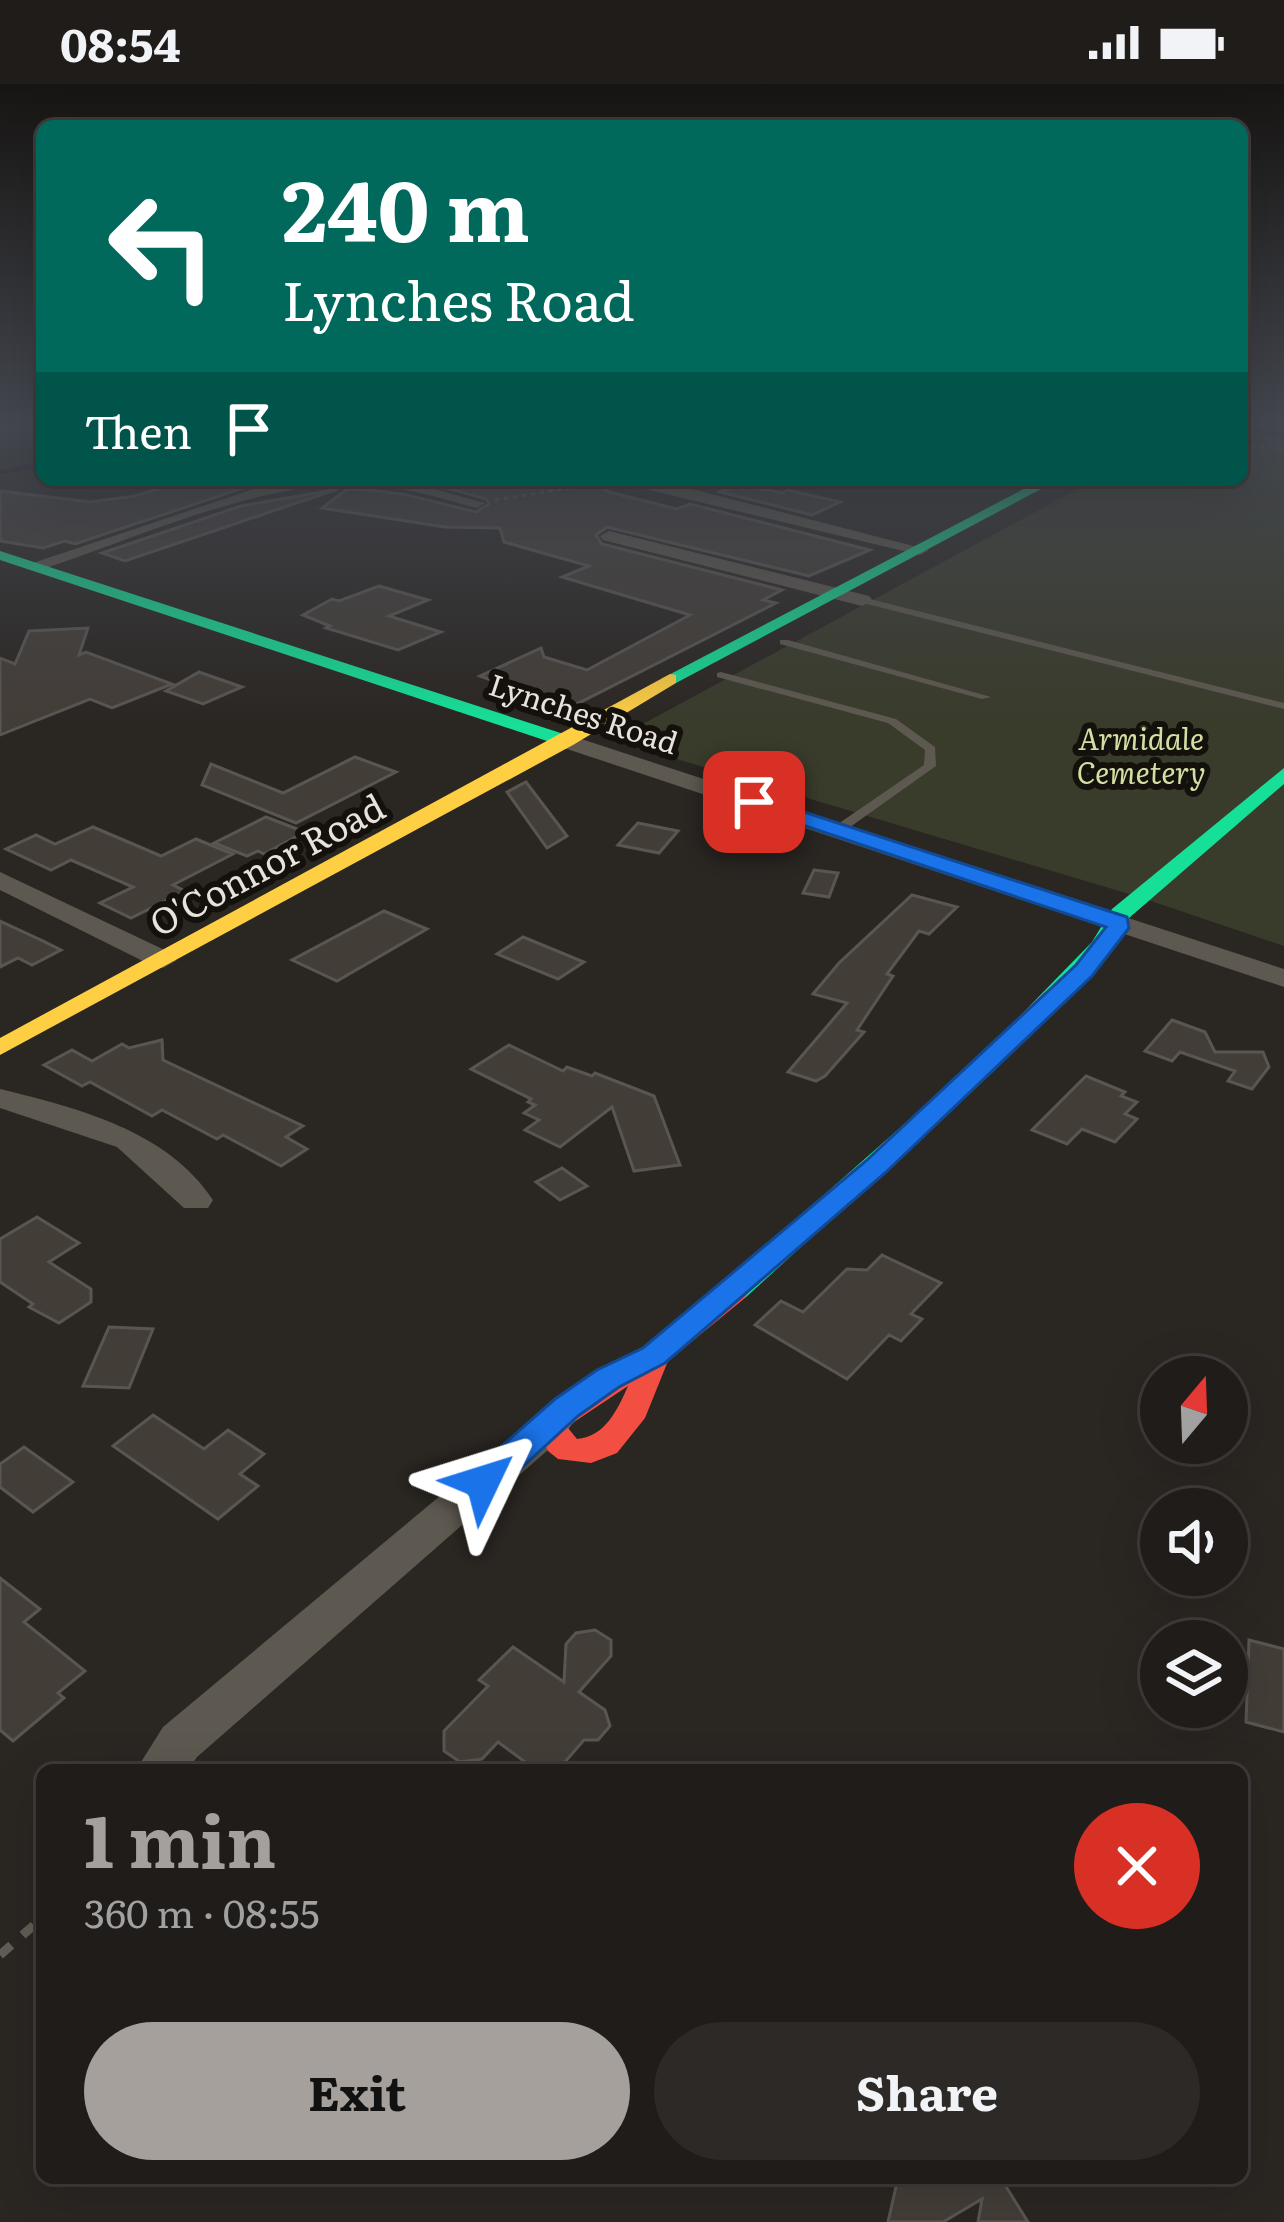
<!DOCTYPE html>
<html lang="en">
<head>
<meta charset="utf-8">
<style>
  :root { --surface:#201c1a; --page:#2d2927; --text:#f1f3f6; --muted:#a2a1a2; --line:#3d3a39; --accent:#a5a09b }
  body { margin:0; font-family:Literata,serif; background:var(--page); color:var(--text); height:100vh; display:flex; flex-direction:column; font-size:45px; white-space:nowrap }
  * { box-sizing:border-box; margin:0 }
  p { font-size:39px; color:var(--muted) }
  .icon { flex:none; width:66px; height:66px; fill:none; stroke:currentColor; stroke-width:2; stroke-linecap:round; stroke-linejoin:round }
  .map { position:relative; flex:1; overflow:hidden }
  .side { position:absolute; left:36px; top:1680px; width:1212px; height:420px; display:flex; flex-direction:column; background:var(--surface); border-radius:18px; box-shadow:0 12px 48px #0002,0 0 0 3px var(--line) }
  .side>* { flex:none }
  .guide { position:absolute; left:36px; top:36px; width:1212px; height:366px; border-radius:18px; box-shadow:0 12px 48px #0002,0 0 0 3px var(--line); background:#00695c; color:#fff; overflow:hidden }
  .needle { width:78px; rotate:19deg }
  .fabs { position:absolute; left:1140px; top:1272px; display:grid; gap:24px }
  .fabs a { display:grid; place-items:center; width:108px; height:108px; border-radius:50%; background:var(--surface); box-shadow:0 12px 48px #0002,0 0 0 3px var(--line); font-size:60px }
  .pin { position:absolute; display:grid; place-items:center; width:102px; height:102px; color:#fff; margin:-51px; border-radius:24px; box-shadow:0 6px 18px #0006 }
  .me { position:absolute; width:132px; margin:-66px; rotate:49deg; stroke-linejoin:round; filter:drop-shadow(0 0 9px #0008) }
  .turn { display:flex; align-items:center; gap:42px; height:252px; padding:0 48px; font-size:54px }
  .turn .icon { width:156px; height:156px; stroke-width:2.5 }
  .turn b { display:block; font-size:84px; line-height:102px }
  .then { display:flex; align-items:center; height:114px; padding:0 48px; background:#0003; gap:24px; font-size:45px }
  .round { display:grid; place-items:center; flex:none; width:126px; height:126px; border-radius:63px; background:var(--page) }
  .head { display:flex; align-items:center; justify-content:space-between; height:204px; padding:0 48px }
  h1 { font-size:72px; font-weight:700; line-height:90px; color:var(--accent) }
  .cta { display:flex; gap:24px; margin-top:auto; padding:24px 48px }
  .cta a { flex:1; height:138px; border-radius:72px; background:var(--accent); color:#111; font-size:48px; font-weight:700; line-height:138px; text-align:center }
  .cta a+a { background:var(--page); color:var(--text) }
  .status { display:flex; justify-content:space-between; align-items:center; height:84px; padding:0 60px; background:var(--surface); direction:ltr }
  .status svg { height:33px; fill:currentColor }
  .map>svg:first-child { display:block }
  .green { fill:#393b2b }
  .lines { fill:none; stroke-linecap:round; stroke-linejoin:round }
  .stream { stroke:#070e21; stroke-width:4.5 }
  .building { fill:#433d37; stroke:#595652; stroke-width:3 }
  .path-far1 { stroke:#615d56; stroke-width:3; stroke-dasharray:4.5 4.5; stroke-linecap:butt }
  .path { stroke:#615d56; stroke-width:9; stroke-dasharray:15 15; stroke-linecap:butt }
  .lane { fill:#5e5950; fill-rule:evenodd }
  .street { fill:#5e5950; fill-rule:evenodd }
  .fast { fill:#16e098; fill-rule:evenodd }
  .slow { fill:#ffcf43; fill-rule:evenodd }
  .jam { fill:#f24e42; fill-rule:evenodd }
  .route { fill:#1a73e8; stroke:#114b97; stroke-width:3 }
  .labels { text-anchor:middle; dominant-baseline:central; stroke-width:12; stroke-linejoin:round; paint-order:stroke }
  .far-street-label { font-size:30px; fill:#e7e2dc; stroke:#14110d }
  .far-park-label { font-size:30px; font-style:italic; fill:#d4dea3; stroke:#14110d }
  .street-label { font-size:36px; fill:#e7e2dc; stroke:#14110d }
</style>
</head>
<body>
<div class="status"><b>08:54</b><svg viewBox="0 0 49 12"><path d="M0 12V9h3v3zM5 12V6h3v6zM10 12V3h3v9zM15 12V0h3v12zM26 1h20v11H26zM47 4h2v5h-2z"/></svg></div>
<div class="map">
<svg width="1284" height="2138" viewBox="0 0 1284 2138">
  <rect width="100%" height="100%" fill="#2a2622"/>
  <path class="green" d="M 1242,342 L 1284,342 L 1284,862 L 1139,813 L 613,656 L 1095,396 L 1242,396 Z"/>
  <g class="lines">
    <g class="stream">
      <path d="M 1242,344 L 1284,352"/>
      <path d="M 0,388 L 42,381"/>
    </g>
  </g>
  <g class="building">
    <path d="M 186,396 L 267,396 L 75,460 L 65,457 L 43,464 L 0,457 L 0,407 L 90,418 L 135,412 Z"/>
    <path d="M 419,396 L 590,396 L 609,408 L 677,425 L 690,420 L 870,466 L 809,492 L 607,443 L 596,451 L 602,460 L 782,506 L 763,516 L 776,519 L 561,628 L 551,624 L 543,628 L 511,617 L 528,609 L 480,592 L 541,564 L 544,573 L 587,586 L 690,531 L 562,493 L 589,482 L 504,458 L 500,444 L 445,443 L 322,424 L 347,405 L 359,405 L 403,410 L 476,428 L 489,420 L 486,415 Z"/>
    <path d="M 739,400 L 782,409 L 788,406 L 840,418 L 812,431 L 720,408 Z"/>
    <path d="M 338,405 L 125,477 L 102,469 L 241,422 Z"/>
    <path d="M 379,502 L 428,516 L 389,532 L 441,548 L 398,566 L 326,544 L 330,542 L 303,531 L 332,515 L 339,517 Z"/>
    <path d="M 88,544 L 79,571 L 86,568 L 172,600 L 112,624 L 90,615 L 0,651 L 0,574 L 15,580 L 29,547 Z"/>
    <path d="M 199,588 L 242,603 L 203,620 L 166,607 Z"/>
    <path d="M 355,673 L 396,688 L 296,739 L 202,701 L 211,680 L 283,709 Z"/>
    <path d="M 526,698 L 567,752 L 547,764 L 507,708 Z"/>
    <path d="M 266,733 L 305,748 L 264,770 L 258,767 L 247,772 L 214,759 Z"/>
    <path d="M 638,739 L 678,747 L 659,769 L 618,761 Z"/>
    <path d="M 93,743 L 161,772 L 196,755 L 233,770 L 173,801 L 185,807 L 131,834 L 100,819 L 133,803 L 71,776 L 51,786 L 6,765 L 36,751 L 55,760 Z"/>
    <path d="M 814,786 L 838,789 L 829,813 L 803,809 Z"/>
    <path d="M 912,811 L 957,823 L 929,850 L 919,847 L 887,890 L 893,892 L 857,946 L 864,948 L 825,992 L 816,997 L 788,988 L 847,919 L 813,910 L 839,879 Z"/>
    <path d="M 384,827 L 427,845 L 337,897 L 292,876 Z"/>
    <path d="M 0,837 L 41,856 L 61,866 L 32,881 L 18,874 L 0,883 Z"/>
    <path d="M 523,853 L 584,878 L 558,895 L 497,870 Z"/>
    <path d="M 1172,936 L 1205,948 L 1215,968 L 1263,968 L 1269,983 L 1252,1005 L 1228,997 L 1235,987 L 1180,968 L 1172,977 L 1145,967 Z"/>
    <path d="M 162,956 L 163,976 L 303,1042 L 286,1053 L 307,1065 L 281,1082 L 223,1051 L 217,1055 L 162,1026 L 152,1032 L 90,998 L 82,1002 L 44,981 L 72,966 L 92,977 L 122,960 L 129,964 Z"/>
    <path d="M 509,961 L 563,987 L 567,983 L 592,992 L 595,989 L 654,1012 L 680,1081 L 634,1087 L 612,1023 L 560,1063 L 525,1046 L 539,1036 L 524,1029 L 535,1021 L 528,1018 L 531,1015 L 471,985 Z"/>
    <path d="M 1086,992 L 1125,1008 L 1121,1012 L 1137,1018 L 1125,1030 L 1137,1035 L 1115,1058 L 1082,1045 L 1067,1060 L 1032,1046 Z"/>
    <path d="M 562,1084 L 587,1102 L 560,1116 L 536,1098 Z"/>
    <path d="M 37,1133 L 79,1159 L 49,1178 L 91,1205 L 91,1218 L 59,1239 L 29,1223 L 33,1220 L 0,1198 L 0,1155 Z"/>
    <path d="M 882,1171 L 941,1199 L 911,1230 L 922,1235 L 901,1257 L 889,1251 L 847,1295 L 755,1241 L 781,1217 L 803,1228 L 847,1185 L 867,1186 Z"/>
    <path d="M 109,1243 L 153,1245 L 129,1304 L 83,1302 Z"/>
    <path d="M 153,1331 L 204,1365 L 228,1346 L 264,1370 L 240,1390 L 258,1402 L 218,1435 L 113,1362 Z"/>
    <path d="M 24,1363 L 73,1398 L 33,1428 L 0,1403 L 0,1380 Z"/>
    <path d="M 0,1494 L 40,1525 L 24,1538 L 85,1587 L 58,1609 L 64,1614 L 13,1657 L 0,1646 Z"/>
    <path d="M 595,1546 L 611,1556 L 611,1572 L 579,1608 L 605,1626 L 610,1642 L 598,1656 L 584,1656 L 558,1686 L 536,1686 L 498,1658 L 482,1675 L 460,1678 L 444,1667 L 444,1647 L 488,1602 L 479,1596 L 513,1563 L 564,1598 L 566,1560 L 576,1549 Z"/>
    <path d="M 1249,1556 L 1284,1565 L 1284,1648 L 1246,1638 Z"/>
    <path d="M 898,2094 L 1016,2094 L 1005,2101 L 1028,2138 L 978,2138 L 982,2115 L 943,2138 L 888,2138 Z"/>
  </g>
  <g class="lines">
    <g class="path-far1">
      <path d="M 1242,361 L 1284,365"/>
      <path d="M 495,416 L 595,400"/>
    </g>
    <path class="path" d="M 0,1871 L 42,1834"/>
    <g class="lane">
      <path d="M 862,513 L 1284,619 L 1284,625 L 859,518 L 859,514 Z"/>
      <path d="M 780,556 L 788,556 L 991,613 L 982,615 L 780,560 Z"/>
      <path d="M 721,588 L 896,635 L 935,663 L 936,682 L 843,748 L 835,748 L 835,742 L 924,681 L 925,666 L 888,639 L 717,593 L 717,589 Z"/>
    </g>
    <g class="street">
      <path d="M 402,396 L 485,419 L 477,424 C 439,414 399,401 359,400 C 261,397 134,455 40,486 L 24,482 L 278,397 Z"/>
      <path d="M 608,396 L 684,403 L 929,466 L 920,471 Z"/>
      <path d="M 609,447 L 869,512 L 872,516 L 862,522 L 603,456 L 600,452 Z"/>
      <path d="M 566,650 L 1284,885 L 1284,903 L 558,662 L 558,652 Z"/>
      <path d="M 0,788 L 173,870 L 177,876 L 163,884 L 153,882 L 0,806 Z"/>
      <path d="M 0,1005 C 77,1024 167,1046 213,1116 L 208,1124 L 184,1124 L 117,1063 L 0,1024 Z"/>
      <path d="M 551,1326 L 565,1331 L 571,1341 L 565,1351 L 197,1673 L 188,1686 L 136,1686 L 163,1643 L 537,1331 Z"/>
    </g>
    <g class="fast">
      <path d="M 1041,396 L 1058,396 L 676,599 L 661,595 Z"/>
      <path d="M 0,467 L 573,653 L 575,657 L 559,661 L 0,476 Z"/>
      <path d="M 1284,684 L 1284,700 L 1129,834 L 1109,867 L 996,985 L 745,1214 L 723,1214 L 719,1207 L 723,1200 L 978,975 L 1092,858 L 1112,825 Z"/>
    </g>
    <path class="slow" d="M 670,590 L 676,591 L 676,599 L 573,661 L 0,971 L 0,954 Z"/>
    <path class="jam" d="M 734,1197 L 745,1200 L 749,1207 L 745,1214 L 668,1277 L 645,1334 L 617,1369 L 591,1379 L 558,1375 L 548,1367 L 535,1341 C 555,1304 608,1287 642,1264 C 670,1245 697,1221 723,1200 ZM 628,1302 C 618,1325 605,1353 577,1355 L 568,1344 L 574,1338 Z"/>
  </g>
  <linearGradient id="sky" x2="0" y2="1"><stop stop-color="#171513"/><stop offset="0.53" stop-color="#44474f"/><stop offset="1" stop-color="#44474f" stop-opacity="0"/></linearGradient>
  <rect width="1284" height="641" fill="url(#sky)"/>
  <path class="route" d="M 746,714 L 761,714 L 1127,833 L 1129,844 L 1092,892 L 885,1089 L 665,1279 L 619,1303 L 578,1332 L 495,1408 L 483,1411 L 471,1408 L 466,1398 L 471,1389 L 555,1315 L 597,1286 L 643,1264 L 866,1077 L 1076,881 L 1106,843 L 746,722 Z"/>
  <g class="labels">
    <g class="far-street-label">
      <text transform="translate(584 628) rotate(18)">Lynches Road</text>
    </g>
    <g class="far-park-label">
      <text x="1141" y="653">Armidale<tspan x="1141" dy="34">Cemetery</tspan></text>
    </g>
    <g class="street-label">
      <text transform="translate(266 779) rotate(-28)">O'Connor Road</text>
    </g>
  </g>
</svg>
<div class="fabs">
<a><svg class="needle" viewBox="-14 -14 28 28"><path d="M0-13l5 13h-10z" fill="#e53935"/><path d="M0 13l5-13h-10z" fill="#a2a1a2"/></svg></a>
<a><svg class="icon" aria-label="sound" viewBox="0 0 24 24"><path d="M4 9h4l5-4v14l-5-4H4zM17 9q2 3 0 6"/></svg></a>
<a><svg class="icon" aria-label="layers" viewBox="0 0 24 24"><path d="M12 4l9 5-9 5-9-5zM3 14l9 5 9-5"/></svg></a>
</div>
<div class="pin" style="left:754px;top:718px;background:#d93025"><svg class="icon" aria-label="arrive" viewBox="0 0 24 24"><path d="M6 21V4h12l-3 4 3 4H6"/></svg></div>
<svg class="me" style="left:483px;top:1398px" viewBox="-20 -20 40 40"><path d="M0-17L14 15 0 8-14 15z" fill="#1a73e8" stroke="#fff" stroke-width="4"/></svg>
<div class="guide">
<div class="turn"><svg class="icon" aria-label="left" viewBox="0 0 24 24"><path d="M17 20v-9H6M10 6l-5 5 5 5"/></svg><div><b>240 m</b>Lynches Road</div></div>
<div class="then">Then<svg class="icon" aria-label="arrive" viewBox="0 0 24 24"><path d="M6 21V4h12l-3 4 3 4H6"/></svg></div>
</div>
<section class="side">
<div class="head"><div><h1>1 min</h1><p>360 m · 08:55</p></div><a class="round" style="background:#d93025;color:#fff"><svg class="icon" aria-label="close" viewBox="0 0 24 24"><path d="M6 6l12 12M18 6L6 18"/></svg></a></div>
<div class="cta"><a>Exit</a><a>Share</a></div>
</section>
</div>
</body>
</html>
